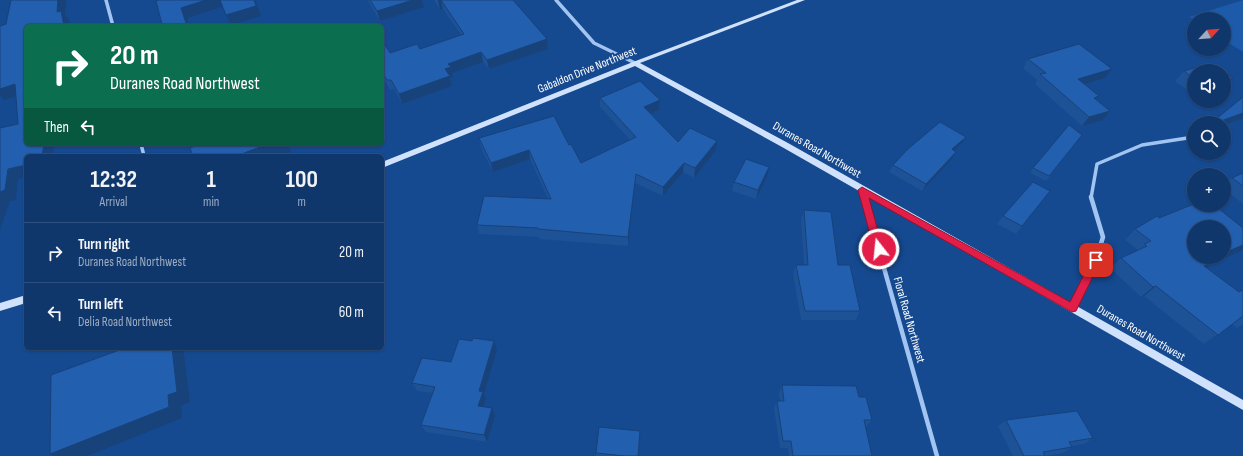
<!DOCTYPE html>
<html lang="en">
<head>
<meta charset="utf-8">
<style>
  :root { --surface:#10376c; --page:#193f72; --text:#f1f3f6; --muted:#9cacc2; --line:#30517f }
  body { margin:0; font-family:"Sofia Sans Condensed",sans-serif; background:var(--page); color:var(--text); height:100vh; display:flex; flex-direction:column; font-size:15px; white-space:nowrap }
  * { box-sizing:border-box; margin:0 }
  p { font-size:13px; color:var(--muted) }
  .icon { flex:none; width:22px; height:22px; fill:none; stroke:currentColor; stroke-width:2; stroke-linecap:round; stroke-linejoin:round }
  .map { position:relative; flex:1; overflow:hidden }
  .sheet { position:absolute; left:24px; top:154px; width:360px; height:196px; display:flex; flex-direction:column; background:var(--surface); border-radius:6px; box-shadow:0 1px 3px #0004,0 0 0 1px var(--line) }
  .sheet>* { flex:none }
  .banner { position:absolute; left:24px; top:24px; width:360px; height:122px; border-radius:6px; box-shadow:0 1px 3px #0004,0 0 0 1px var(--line); background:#0b6e4f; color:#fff; overflow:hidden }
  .needle { width:26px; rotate:64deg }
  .tools { position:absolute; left:1187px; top:12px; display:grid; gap:8px }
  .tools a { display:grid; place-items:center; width:44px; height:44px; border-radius:50%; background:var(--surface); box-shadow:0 1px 3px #0004,0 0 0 1px var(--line); font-size:20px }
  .pin { position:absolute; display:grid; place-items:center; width:34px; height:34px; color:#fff; margin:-17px; border-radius:8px; box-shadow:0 2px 6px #0006 }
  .me { position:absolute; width:44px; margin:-22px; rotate:344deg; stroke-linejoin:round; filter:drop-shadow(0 0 3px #0008) }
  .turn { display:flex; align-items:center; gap:14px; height:84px; padding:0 20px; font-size:18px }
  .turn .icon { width:52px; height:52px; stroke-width:2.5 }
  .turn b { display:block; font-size:28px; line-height:34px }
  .then { display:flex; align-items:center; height:38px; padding:0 20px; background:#0003; gap:8px; font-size:15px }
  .eta { display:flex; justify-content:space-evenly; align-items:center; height:68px; text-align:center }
  .eta b { font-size:24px; font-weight:700; line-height:28px }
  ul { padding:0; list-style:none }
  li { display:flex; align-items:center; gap:12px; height:60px; padding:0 20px; border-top:1px solid var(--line) }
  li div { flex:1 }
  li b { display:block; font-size:15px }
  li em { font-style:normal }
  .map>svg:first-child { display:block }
  .green { fill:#1d5aaa }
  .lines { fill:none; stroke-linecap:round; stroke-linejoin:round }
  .street-far1 { stroke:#a1c4f1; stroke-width:3.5 }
  .street { stroke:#a1c4f1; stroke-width:4.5 }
  .secondary { fill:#d0e2fb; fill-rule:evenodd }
  .wall { fill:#1e5296 }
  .shaded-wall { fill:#18427a }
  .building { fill:#235faf; stroke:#18427a }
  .route { fill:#e11d48; stroke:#92132f }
  .labels { text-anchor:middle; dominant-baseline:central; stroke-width:4; stroke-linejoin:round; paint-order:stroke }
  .street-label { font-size:12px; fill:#fff; stroke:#154990 }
</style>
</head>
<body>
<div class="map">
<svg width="1243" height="456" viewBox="0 0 1243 456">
  <rect width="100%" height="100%" fill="#154990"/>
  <path class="green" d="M 1243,0 L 1243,52 L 1224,40 L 1224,19 L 1194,19 L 1194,20 L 1189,17 Z"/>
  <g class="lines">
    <g class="street-far1">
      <path d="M 106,0 L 113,26"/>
      <path d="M 556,0 L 594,43 L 635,63"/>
      <path d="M 141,144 L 144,156"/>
      <path d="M 862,190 L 864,198"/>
      <path d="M 1091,198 L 1097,164 L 1142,145 L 1194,137"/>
    </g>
    <g class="street">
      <path d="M 864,197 L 937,456"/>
      <path d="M 1072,308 L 1096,260 L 1103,237 L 1091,197"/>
    </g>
    <g class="secondary">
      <path d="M 797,0 L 805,0 L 640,63 L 788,143 L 1243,400 L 1243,410 L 782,147 L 635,66 L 382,168 L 382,162 L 633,62 Z"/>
      <path d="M 26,295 L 26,303 L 0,311 L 0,303 Z"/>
    </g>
  </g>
  <g class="wall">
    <path d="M 368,0 L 422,0 L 424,7 L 380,21 L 369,3 Z"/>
    <path d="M 434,0 L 513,0 L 547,39 L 548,49 L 489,69 L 483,62 L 452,73 L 453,77 L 450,78 L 452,86 L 402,104 L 394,89 L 390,90 L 382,75 L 382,43 L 390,53 L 420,49 L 461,35 L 443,9 L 440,10 Z"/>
    <path d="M 1028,59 L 1105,78 L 1085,84 L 1096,100 L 1110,111 L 1103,120 L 1082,126 L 1035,84 L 1037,80 L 1023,68 Z"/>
    <path d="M 1184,71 L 1194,71 L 1194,95 L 1175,81 Z"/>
    <path d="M 600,98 L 660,100 L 659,110 L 650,114 L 678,142 L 716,150 L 694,178 L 683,172 L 663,196 L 635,183 L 628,246 L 539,239 L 539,237 L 479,234 L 477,225 L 548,199 L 530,159 L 493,172 L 481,148 L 479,138 L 569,145 L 581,163 L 630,140 L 600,107 Z"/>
    <path d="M 1216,119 L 1224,123 L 1212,123 Z"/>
    <path d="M 1082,135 L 1046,181 L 1030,173 L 1033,168 Z"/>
    <path d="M 961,144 L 954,151 L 956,152 L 952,159 L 922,191 L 889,172 L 893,165 Z"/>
    <path d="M 1243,173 L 1243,204 L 1224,189 L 1224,185 L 1232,178 Z"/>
    <path d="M 767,177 L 756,199 L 732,191 L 734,182 Z"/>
    <path d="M 1050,191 L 1016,234 L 997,224 L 1003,216 Z"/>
    <path d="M 804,210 L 838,265 L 860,311 L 856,320 L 801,320 L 793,274 L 796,265 L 804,265 L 801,220 Z"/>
    <path d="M 1135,229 L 1212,264 L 1206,268 L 1239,292 L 1243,290 L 1243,324 L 1237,328 L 1232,324 L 1204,344 L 1144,296 L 1141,297 L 1110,268 L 1121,258 L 1138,250 L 1125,240 Z"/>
    <path d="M 497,350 L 484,394 L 486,399 L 483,407 L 495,416 L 487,442 L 426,432 L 421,425 L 432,393 L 417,391 L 412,383 Z"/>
    <path d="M 782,385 L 859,397 L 872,420 L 866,427 L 872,456 L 789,456 L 788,448 L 780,448 L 774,408 L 777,401 L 780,401 L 779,393 Z"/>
    <path d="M 1006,420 L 1093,438 L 1084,444 L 1071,446 L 1072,447 L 1063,453 L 1045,456 L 1013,456 L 998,426 Z"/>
    <path d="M 596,453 L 638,456 L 596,456 Z"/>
  </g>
  <g class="shaded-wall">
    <path d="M 58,0 L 66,0 L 65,15 L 69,20 L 70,26 L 64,26 L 57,12 Z"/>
    <path d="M 206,0 L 221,0 L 224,6 L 187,18 L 189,26 L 187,26 L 181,8 Z"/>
    <path d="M 254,0 L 255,0 L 261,16 L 231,25 L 226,15 Z"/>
    <path d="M 413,0 L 422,0 L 424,7 L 380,21 L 377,11 Z"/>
    <path d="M 438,0 L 441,0 L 443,9 L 440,10 Z"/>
    <path d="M 547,39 L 548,49 L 489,69 L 487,60 Z"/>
    <path d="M 481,52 L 483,62 L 452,73 L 453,77 L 450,78 L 452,86 L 402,104 L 399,94 L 445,69 L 448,64 Z"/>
    <path d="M 1112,69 L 1105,78 L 1072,88 L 1078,79 Z"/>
    <path d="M 1233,78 L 1224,87 L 1224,81 Z"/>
    <path d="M 15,84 L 23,94 L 4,100 L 0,95 L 0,89 Z"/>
    <path d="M 660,100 L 659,110 L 643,117 L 644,107 Z"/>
    <path d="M 1110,111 L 1103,120 L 1082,126 L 1089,117 Z"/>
    <path d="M 1243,113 L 1243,118 L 1224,125 L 1224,123 L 1217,123 Z"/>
    <path d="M 966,137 L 961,144 L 948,157 L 952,149 Z"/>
    <path d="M 717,141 L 716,150 L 694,178 L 695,168 Z"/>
    <path d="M 44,144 L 54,144 L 53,156 L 42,156 Z"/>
    <path d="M 268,144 L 287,144 L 291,152 L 280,156 L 236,156 Z"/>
    <path d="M 529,150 L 530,159 L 493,172 L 491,163 Z"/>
    <path d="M 956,152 L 952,159 L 922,191 L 926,184 Z"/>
    <path d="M 684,163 L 683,172 L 663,196 L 663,187 Z"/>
    <path d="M 26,165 L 26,177 L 18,179 L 16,200 L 10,201 L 0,229 L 0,192 L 8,169 Z"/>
    <path d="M 769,167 L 767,177 L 756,199 L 758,190 Z"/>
    <path d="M 636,174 L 628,246 L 628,237 Z"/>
    <path d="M 1243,245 L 1243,250 L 1212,264 L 1201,272 L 1191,276 L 1210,259 L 1215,257 L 1224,257 L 1224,253 Z"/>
    <path d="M 1156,286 L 1144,296 L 1141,297 L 1153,287 Z"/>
    <path d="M 494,341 L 497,350 L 484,394 L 486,399 L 481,414 L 478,406 L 479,391 Z"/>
    <path d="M 172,348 L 183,348 L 190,402 L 181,406 L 182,418 L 87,456 L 53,456 L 50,454 L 168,395 Z"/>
    <path d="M 492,408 L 495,416 L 487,442 L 484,435 Z"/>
  </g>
  <g class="building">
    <path d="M 11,0 L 58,0 L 57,12 L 61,11 L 64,26 L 26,26 L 26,144 L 44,144 L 42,156 L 26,156 L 26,165 L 8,169 L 5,190 L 0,192 L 0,128 L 18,124 L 15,84 L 0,89 L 0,26 L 6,24 Z"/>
    <path d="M 159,0 L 206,0 L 181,8 L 187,26 L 158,26 L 162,24 L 156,1 Z"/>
    <path d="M 220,0 L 254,0 L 256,6 L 226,15 Z"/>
    <path d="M 370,0 L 413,0 L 377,11 Z"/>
    <path d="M 441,0 L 513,0 L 547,39 L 487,60 L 481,52 L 448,64 L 451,67 L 445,69 L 450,76 L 399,94 L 391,80 L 387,80 L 382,72 L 382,43 L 383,42 L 390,53 L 417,44 L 420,49 L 464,34 Z"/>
    <path d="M 1079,44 L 1112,69 L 1078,79 L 1099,96 L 1094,98 L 1110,111 L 1089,117 L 1040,74 L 1046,73 L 1028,59 Z"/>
    <path d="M 1211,63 L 1223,71 L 1194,71 L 1194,79 L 1184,71 Z"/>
    <path d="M 1224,72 L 1233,78 L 1224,81 Z"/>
    <path d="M 640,81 L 660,100 L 644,107 L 678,142 L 690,128 L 717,141 L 695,168 L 684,163 L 663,187 L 636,174 L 628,237 L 538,229 L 538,228 L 477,225 L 484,196 L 551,199 L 529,150 L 491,163 L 479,138 L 554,116 L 569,145 L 571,144 L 581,163 L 636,137 L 600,98 Z"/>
    <path d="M 1243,97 L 1243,113 L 1218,122 L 1216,119 Z"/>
    <path d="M 940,122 L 966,137 L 952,149 L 956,152 L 926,184 L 893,165 L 908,149 Z"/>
    <path d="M 1069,125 L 1082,135 L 1049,176 L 1033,168 Z"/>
    <path d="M 202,144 L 268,144 L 236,156 L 193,156 L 190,148 Z"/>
    <path d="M 746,159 L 769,167 L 758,190 L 734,182 Z"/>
    <path d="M 1243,173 L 1243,186 L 1232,178 Z"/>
    <path d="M 1033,182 L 1050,191 L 1022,226 L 1003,216 Z"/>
    <path d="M 1194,204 L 1194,205 L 1214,205 L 1243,228 L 1243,245 L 1224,253 L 1224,227 L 1194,227 L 1194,257 L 1215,257 L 1210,259 L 1213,262 L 1204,266 L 1239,292 L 1243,290 L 1243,316 L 1218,335 L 1156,286 L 1153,287 L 1121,258 L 1147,246 L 1144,244 L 1151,241 L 1135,229 L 1157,216 L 1159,218 Z"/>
    <path d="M 804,210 L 831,212 L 838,265 L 850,265 L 860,311 L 805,311 L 796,265 L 808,265 Z"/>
    <path d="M 473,338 L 494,341 L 479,391 L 483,392 L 478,406 L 492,408 L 484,435 L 421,425 L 435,387 L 412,383 L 422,358 L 451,362 L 459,339 L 472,341 Z"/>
    <path d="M 125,348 L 172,348 L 177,392 L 168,395 L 169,407 L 50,454 L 51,375 Z"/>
    <path d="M 782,385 L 856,386 L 859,397 L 866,397 L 872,420 L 864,420 L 872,456 L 793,456 L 791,441 L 783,441 L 777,401 L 784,401 Z"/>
    <path d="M 1077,411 L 1093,438 L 1069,442 L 1072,447 L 1043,452 L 1045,456 L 1024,456 L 1006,420 Z"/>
    <path d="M 599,427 L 640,431 L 638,456 L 625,456 L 596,453 Z"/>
  </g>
  <path class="route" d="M 862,187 L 1070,302 L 1093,257 L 1100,257 L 1101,260 L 1076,311 L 1072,312 L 869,198 L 883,249 L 882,252 L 876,252 L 874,249 L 858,190 Z"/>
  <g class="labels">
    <g class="street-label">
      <text transform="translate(587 70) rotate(-22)">Gabaldon Drive Northwest</text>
      <text transform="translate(817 150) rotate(30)">Duranes Road Northwest</text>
      <text transform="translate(909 320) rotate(74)">Floral Road Northwest</text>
      <text transform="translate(1141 333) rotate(30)">Duranes Road Northwest</text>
    </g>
  </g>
</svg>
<div class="tools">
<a><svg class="needle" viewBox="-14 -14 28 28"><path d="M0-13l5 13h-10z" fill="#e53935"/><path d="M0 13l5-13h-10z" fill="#9cacc2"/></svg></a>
<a><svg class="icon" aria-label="sound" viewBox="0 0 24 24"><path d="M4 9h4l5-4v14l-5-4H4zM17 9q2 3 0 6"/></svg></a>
<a><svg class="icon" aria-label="search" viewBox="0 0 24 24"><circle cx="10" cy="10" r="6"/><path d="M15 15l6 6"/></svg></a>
<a>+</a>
<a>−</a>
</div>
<div class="pin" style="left:1096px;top:260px;background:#d93025"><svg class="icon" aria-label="arrive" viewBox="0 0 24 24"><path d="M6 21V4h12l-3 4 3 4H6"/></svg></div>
<svg class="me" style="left:879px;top:249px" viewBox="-20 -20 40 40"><circle r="17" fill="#e11d48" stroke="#fff" stroke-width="3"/><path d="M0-11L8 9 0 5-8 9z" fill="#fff"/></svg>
<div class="banner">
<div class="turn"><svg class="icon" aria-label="right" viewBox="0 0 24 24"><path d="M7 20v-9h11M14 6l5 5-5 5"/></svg><div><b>20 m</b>Duranes Road Northwest</div></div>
<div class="then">Then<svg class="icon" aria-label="left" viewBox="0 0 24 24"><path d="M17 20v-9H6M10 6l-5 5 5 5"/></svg></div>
</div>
<section class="sheet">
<div class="eta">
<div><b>12:32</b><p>Arrival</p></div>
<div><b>1</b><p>min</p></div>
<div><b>100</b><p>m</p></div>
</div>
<ul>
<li><svg class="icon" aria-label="right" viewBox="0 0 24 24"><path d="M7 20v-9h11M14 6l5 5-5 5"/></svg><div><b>Turn right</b><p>Duranes Road Northwest</p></div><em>20 m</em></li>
<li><svg class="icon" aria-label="left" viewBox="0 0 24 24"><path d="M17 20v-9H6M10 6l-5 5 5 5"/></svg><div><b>Turn left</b><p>Delia Road Northwest</p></div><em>60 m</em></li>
</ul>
</section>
</div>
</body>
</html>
